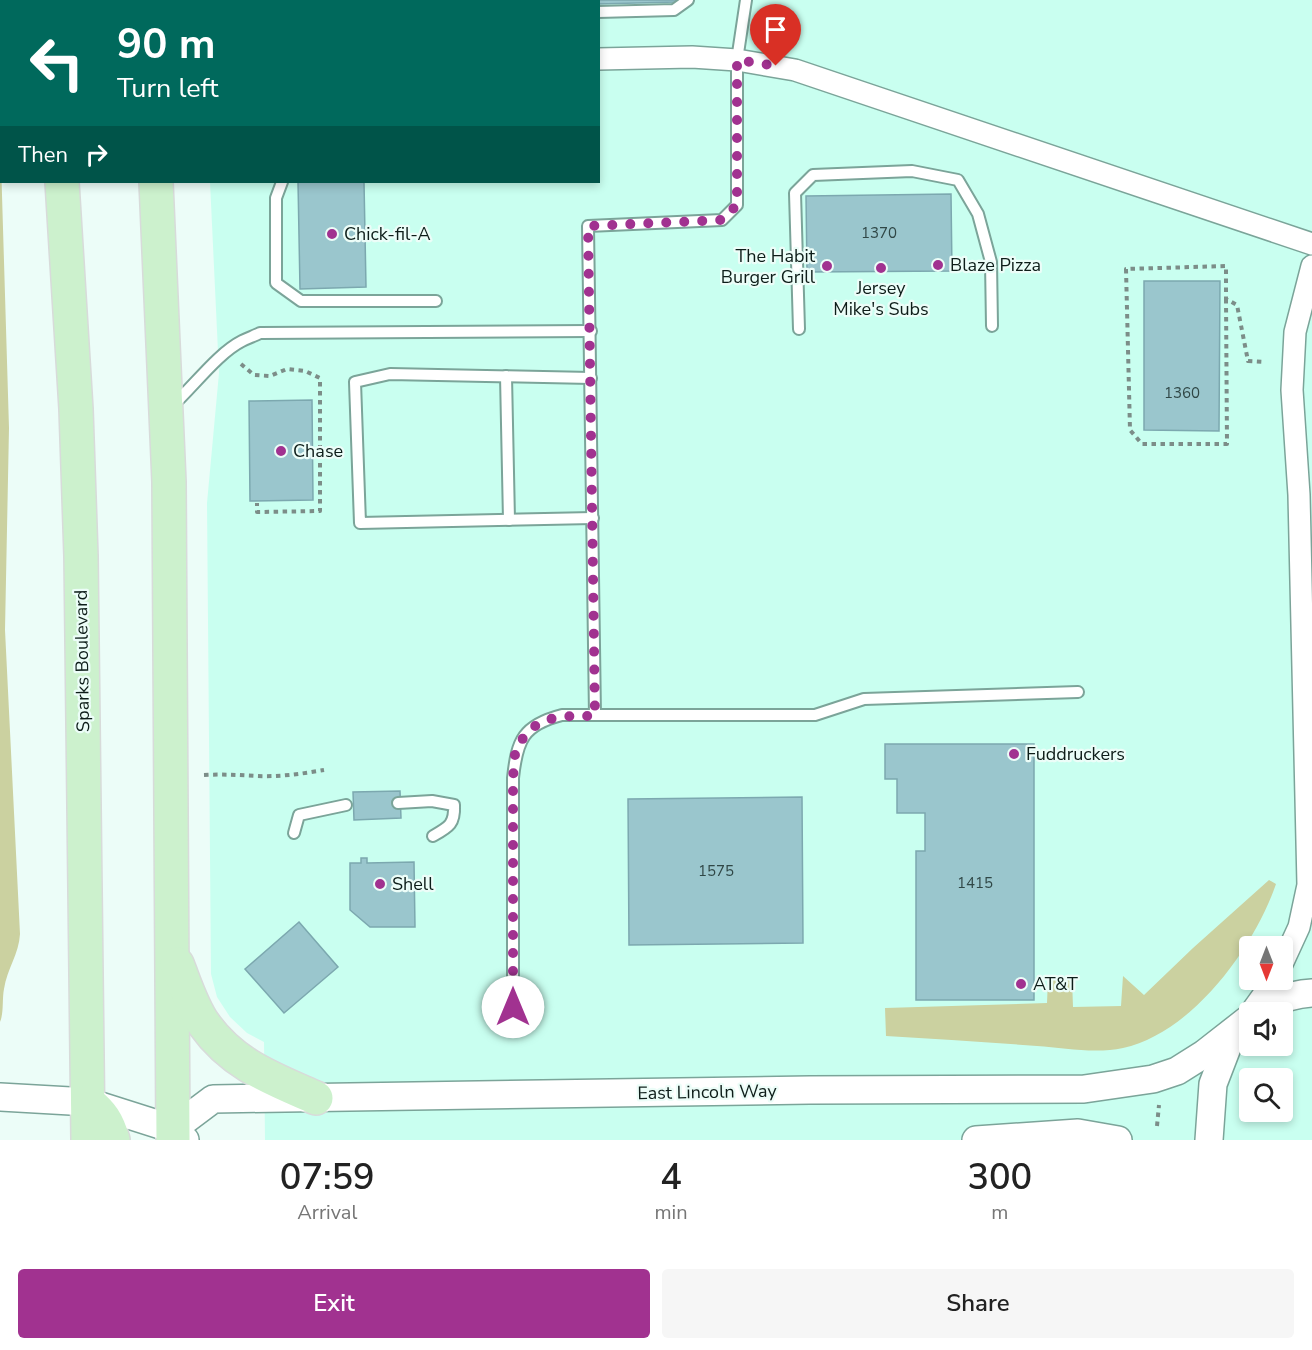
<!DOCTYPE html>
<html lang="en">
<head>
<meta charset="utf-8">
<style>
  :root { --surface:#fff; --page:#f6f6f6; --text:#222; --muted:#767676; --accent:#a13290 }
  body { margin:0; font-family:"Nunito Sans",sans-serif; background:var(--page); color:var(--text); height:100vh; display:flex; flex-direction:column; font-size:22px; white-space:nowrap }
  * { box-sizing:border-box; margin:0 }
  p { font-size:20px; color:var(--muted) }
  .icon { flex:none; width:33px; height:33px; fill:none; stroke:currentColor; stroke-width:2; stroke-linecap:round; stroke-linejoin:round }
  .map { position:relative; height:1140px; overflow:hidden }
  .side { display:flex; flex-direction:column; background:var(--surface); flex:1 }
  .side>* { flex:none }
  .hud { position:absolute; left:0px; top:0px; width:600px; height:183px; box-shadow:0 3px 9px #0003; background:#00695c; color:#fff; overflow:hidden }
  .needle { width:39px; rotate:180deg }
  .controls { position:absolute; left:1239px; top:936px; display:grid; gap:12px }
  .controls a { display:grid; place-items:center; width:54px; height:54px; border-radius:6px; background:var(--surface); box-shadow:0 3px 9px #0003; font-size:30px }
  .pin { position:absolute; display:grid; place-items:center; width:51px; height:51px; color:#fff; margin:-62px -26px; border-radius:50% 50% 50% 0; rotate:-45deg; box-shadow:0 0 6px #0007 }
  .pin .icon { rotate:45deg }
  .me { position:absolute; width:66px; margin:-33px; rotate:0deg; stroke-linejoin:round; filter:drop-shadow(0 0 4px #0008) }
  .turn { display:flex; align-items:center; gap:21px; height:126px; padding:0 18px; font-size:27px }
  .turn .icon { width:78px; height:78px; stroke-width:2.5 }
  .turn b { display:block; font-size:42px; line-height:51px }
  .then { display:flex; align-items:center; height:57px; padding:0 18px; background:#0003; gap:12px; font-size:22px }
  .eta { display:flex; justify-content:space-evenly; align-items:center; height:102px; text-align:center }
  .eta b { font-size:36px; font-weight:600; line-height:42px }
  .primary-button { display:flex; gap:12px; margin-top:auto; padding:12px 18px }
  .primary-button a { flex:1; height:69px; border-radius:6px; background:var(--accent); color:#fff; font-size:24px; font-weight:600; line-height:69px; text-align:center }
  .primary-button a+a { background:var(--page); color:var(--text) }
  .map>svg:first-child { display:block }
  .built { fill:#c9fff0; fill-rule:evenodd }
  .green { fill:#cbd1a0 }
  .building { fill:#9ac6cd; stroke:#7ca8af; stroke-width:1.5 }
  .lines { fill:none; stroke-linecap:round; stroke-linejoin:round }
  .service-casing { stroke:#7ba499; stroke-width:14 }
  .minor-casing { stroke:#7ba499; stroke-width:24 }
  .tertiary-casing { stroke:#7ba499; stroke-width:30 }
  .primary-casing { stroke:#d8dbda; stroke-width:36 }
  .path { stroke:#7c8d88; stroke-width:4; stroke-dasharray:4.5 4.5; stroke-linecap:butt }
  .service { stroke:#fff; stroke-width:10 }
  .minor { stroke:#fff; stroke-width:21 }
  .tertiary { stroke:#fff; stroke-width:27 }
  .primary { stroke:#ccf1cd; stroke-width:33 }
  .route { stroke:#a13290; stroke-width:10; stroke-dasharray:0 18 }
  .poi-dot { fill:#a13290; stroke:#ecfdf8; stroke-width:2 }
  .labels { text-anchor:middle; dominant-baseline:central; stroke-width:4.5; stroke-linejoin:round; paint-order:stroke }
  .number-label { font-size:15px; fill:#304746 }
  .poi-label { font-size:18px; fill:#0d1d19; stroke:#ecfdf8; text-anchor:start }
  .street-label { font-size:18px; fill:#0d1d19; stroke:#ecfdf8 }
</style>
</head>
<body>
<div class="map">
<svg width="1312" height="1140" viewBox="0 0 1312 1140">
  <rect width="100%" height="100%" fill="#ecfdf8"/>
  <path class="built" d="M 206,0 L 1312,0 L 1312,1140 L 265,1140 L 264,1042 L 247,1033 L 230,1017 L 217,997 L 211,974 L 207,503 L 219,373 L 210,182 L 598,182 L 598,2 ZM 1250,946 L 1282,946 L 1282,980 L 1250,980 ZM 1250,1012 L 1282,1012 L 1282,1046 L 1250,1046 ZM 1250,1078 L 1282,1078 L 1282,1112 L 1250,1112 Z"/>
  <g class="green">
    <path d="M 0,128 L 9,428 L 5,630 L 20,934 C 19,954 7,969 4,989 C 2,999 4,1013 0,1022 Z"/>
    <path d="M 1269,880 L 1276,884 C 1254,948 1192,1033 1123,1048 C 1096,1054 1064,1048 1037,1046 C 986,1042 936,1039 886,1036 L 885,1008 L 1047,1003 L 1048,979 L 1072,979 L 1073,1007 L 1121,1006 L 1123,976 L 1144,995 L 1193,948 Z"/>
  </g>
  <g class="building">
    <path d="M 554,0 L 676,0 L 676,2 L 598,4 L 598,2 Z"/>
    <path d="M 298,182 L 364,182 L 366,287 L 300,289 Z"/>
    <path d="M 951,194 L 952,271 L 807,272 L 806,196 Z"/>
    <path d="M 1144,281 L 1220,281 L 1219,431 L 1144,430 Z"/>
    <path d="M 312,400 L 313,500 L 250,501 L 249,401 Z"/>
    <path d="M 885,744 L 1034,744 L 1034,1000 L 916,1000 L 916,851 L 925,851 L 925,813 L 897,813 L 897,779 L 885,779 Z"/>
    <path d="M 400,791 L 401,818 L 354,820 L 353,792 Z"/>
    <path d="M 802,797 L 803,943 L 629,945 L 628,799 Z"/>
    <path d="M 361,858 L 367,858 L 367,863 L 414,862 L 415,927 L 370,927 L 350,910 L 350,863 L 361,863 Z"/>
    <path d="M 299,922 L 338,967 L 284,1013 L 245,969 Z"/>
  </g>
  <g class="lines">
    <g class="service-casing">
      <g id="service">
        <path d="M 286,0 L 287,2"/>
        <path d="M 446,0 L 446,2"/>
        <path d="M 467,0 L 467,2"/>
        <path d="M 512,0 L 514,2"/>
        <path d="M 367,2 L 374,0"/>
        <path d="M 598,12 L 674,10 L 688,0"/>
        <path d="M 282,182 L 276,198 L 276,283 L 301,301 L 436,301"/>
        <path d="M 799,329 L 795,193 L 813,175 L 912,171 L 958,180 L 978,214 L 991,262 L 992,326"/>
        <path d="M 506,376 L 509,520"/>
        <path d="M 591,378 L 390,374 L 355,382 L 360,523 L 593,518"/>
        <path d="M 172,406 C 193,387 218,353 242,341 C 248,338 254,336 260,333 L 591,331"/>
        <path d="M 595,715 L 588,226 L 722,220 L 737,205 L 737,60 L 746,0"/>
        <path d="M 398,803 L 432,801 L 454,805 C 455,824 449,827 433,836"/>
        <path d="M 294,833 L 299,815 L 346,805"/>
        <path d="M 513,1007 L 513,778 C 517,740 523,725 562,715 L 815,715 L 864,699 L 1078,692"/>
      </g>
    </g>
    <g class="minor-casing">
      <g id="minor">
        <path d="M 167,0 L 167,2"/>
        <path d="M 598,59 L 692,57 L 737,60 L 795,70 L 1312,244"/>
        <path d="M 1282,964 L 1299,927 L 1308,885 L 1299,495 L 1292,390 L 1295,332 L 1312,266"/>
        <path d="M 1251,1012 L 1274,980"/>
      </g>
    </g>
    <g class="tertiary-casing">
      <g id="tertiary">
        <path d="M 1258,1012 C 1274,1001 1292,994 1312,993"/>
        <path d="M 0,1097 L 88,1102 L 173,1129 L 185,1140"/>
        <path d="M 173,1129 L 213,1099 L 810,1090 L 1084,1089 L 1153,1079 L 1177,1071 L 1204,1054 L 1250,1018"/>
        <path d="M 976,1140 L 1078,1133 L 1118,1140"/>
        <path d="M 1209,1140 L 1213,1084 L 1233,1032"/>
      </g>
    </g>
    <g class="primary-casing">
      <g id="primary">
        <path d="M 147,0 L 147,2"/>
        <path d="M 63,2 L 63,0"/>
        <path d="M 62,182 L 76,409 L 81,556 L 88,1140"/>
        <path d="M 156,182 L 169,482 L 173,1140"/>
        <path d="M 177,964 C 185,984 192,1007 204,1024 C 233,1065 273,1079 316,1098"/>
        <path d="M 88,1102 C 102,1113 108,1122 113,1140"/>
      </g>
    </g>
    <g class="path">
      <path d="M 1226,299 L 1227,444 L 1142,444 L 1130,430 L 1126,269 L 1226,266 L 1226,299 L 1237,305 L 1248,361 L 1265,362"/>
      <path d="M 241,364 L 254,375 L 270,376 L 287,369 L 305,371 L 320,378 L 320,511 L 257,512 L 257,503"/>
      <path d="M 204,775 C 222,774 239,775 257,776 C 279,777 301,774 324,770"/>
      <path d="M 1157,1126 L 1159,1105"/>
    </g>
    <use href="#service" class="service"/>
    <use href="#minor" class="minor"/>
    <use href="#tertiary" class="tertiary"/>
    <use href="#primary" class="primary"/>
  </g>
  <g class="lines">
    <path class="route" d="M 513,1007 L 513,778 C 514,769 513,757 517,749 C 533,714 562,716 595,716 L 588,226 L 722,220 L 737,205 L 737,60 L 776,66"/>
  </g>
  <g class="poi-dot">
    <circle cx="332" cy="234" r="6"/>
    <circle cx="938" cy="265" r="6"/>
    <circle cx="827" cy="266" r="6"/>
    <circle cx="881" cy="268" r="6"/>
    <circle cx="281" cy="451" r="6"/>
    <circle cx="1014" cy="754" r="6"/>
    <circle cx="380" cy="884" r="6"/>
    <circle cx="1021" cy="984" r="6"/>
  </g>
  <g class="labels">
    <g class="number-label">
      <text x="879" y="233">1370</text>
      <text x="1182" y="393">1360</text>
      <text x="716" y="871">1575</text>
      <text x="975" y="883">1415</text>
    </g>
    <g class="poi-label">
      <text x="344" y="234">Chick-fil-A</text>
      <text x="815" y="256" text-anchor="end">The Habit<tspan x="815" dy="21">Burger Grill</tspan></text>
      <text x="950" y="265">Blaze Pizza</text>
      <text x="881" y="288" text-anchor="middle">Jersey<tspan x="881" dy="21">Mike's Subs</tspan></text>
      <text x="293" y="451">Chase</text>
      <text x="1026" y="754">Fuddruckers</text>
      <text x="392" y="884">Shell</text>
      <text x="1033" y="984">AT&amp;T</text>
    </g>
    <g class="street-label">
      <text transform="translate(82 661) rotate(-91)">Sparks Boulevard</text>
      <text transform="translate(707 1092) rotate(-1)">East Lincoln Way</text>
    </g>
  </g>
</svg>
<div class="controls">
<a><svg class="needle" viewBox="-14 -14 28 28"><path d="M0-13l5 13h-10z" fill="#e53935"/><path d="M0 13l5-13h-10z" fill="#767676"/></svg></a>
<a><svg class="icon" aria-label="sound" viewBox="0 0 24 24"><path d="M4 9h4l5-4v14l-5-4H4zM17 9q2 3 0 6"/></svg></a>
<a><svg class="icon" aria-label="search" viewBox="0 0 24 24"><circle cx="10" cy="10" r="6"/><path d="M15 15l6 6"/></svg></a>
</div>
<div class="pin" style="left:776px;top:66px;background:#d93025"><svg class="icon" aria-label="arrive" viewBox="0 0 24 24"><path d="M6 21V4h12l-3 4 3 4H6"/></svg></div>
<svg class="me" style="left:513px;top:1007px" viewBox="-20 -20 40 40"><circle r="19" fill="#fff"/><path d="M0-13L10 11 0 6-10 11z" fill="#a13290"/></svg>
<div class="hud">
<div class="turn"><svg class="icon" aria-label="left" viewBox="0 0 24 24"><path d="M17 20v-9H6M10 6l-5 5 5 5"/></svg><div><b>90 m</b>Turn left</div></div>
<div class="then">Then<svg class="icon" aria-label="right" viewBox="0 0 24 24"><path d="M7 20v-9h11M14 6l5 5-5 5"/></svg></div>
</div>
</div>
<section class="side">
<div class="eta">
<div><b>07:59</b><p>Arrival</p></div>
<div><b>4</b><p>min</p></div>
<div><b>300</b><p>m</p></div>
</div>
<div class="primary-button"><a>Exit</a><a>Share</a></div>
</section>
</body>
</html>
